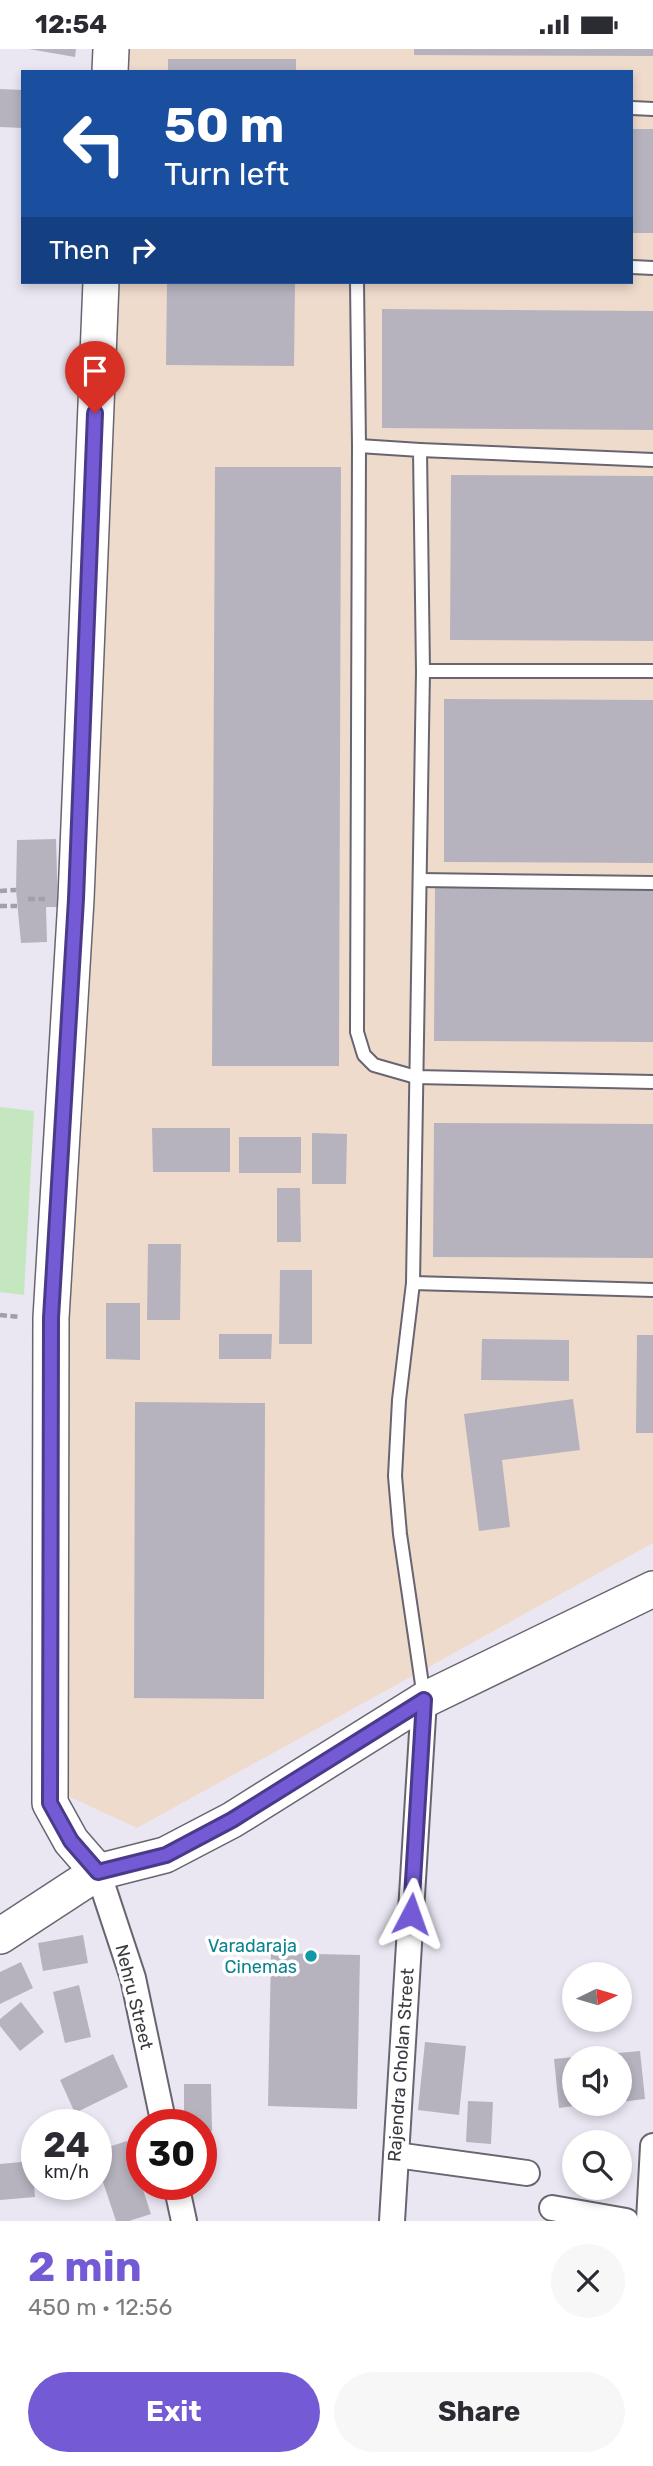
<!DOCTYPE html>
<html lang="en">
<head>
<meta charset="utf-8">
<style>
  :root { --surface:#fff; --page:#f7f7f7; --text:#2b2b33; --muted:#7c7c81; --accent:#745ad4 }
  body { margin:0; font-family:Rubik,sans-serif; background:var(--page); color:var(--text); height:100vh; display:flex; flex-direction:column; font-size:26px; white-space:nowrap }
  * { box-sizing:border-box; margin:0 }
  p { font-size:23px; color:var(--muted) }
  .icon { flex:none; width:38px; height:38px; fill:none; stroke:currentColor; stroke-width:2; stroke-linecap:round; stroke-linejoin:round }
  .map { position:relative; height:2172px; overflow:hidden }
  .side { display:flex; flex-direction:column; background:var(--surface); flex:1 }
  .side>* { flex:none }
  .guide { position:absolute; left:21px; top:21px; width:612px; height:214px; border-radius:0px; box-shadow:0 4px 10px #0003; background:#1a4fa0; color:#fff; overflow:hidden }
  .needle { width:46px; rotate:85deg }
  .controls { position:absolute; left:562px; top:1913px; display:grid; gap:14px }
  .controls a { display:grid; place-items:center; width:70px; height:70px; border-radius:50%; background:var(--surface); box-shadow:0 4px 10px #0003; font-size:35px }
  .speed { position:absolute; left:21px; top:2060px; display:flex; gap:14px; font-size:35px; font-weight:700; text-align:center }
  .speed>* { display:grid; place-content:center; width:91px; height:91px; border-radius:50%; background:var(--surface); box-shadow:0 4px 10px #0003; line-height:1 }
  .speed small { font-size:18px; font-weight:400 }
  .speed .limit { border:10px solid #d22; background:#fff; color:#111 }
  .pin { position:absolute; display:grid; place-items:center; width:60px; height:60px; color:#fff; margin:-72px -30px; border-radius:50% 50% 50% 0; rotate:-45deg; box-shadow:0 0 7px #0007 }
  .pin .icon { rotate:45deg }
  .me { position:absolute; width:77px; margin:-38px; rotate:4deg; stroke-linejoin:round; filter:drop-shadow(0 0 5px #0008) }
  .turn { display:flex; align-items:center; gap:24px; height:147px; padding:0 28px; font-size:32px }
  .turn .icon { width:91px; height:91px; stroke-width:2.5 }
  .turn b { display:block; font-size:49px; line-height:60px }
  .then { display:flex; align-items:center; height:66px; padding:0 28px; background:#0003; gap:14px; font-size:26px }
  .round { display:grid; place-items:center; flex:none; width:74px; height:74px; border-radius:37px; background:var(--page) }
  .overview { display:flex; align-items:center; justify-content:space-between; height:119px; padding:0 28px }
  h1 { font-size:42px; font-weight:700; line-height:52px; color:var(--accent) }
  .button { display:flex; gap:14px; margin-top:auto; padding:14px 28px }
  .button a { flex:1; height:80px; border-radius:42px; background:var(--accent); color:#fff; font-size:28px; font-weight:700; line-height:80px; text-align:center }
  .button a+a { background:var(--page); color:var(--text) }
  .status { display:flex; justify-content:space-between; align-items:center; height:49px; padding:0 35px; background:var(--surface); direction:ltr }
  .status svg { height:19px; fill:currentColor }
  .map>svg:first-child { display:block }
  .industrial { fill:#efdbcc }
  .green { fill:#c5e7bf }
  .building { fill:#b6b3bf }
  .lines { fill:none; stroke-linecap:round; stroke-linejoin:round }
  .lane-casing { stroke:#686570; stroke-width:16 }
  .street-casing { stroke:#686570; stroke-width:28 }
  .secondary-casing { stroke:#686570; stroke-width:38 }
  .path { stroke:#a19fa8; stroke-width:4.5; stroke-dasharray:7 3.5; stroke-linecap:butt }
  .lane { stroke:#fff; stroke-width:12 }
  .street { stroke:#fff; stroke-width:24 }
  .secondary { stroke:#fff; stroke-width:35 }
  .route-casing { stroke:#4b3a8a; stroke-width:18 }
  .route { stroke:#745ad4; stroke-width:12 }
  .culture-dot { fill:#0f9aa8; stroke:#fff; stroke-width:2.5 }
  .labels { text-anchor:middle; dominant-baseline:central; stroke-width:7; stroke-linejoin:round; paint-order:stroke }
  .culture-label { font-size:18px; fill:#0d838f; stroke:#fff; text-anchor:end }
  .street-label { font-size:18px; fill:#3b3a3f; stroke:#fff }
</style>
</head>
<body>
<div class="status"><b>12:54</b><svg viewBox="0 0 49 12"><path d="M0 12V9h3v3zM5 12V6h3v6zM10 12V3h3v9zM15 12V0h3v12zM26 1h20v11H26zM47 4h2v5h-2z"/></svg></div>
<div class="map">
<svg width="653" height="2172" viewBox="0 0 653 2172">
  <rect width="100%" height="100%" fill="#eae7f3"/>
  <path class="industrial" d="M 121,0 L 653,0 L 653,1494 L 137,1779 L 70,1748 L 50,1754 L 111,233 L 632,233 L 632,23 L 120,23 Z"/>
  <path class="green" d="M 0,1058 L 34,1062 L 24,1246 L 0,1243 Z"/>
  <g class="building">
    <path d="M 29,0 L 76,0 L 75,8 Z"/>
    <path d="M 414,0 L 653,0 L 653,7 L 414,6 Z"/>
    <rect x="168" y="10" width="128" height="13"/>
    <path d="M 0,40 L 23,41 L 23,79 L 0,78 Z"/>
    <rect x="632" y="80" width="21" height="104"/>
    <path d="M 167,233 L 295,233 L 294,317 L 166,316 Z"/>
    <path d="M 382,260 L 653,262 L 653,381 L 382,379 Z"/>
    <path d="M 215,418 L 341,418 L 339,1017 L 212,1017 Z"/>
    <path d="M 451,426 L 653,427 L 653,592 L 450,591 Z"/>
    <path d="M 444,650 L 653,651 L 653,814 L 444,813 Z"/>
    <path d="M 56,790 L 58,858 L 46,858 L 47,893 L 21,894 L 16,841 L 17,791 Z"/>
    <path d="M 435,838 L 653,839 L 653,993 L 434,992 Z"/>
    <path d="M 434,1074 L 653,1075 L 653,1209 L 433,1208 Z"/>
    <path d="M 152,1079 L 230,1079 L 230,1123 L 153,1123 Z"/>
    <path d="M 312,1084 L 347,1085 L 346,1135 L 312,1135 Z"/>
    <rect x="239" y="1088" width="62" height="36"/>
    <path d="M 277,1139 L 300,1139 L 301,1193 L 277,1193 Z"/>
    <path d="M 148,1195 L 181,1195 L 180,1271 L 147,1271 Z"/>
    <path d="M 280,1221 L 312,1221 L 312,1295 L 279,1295 Z"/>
    <path d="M 106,1254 L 140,1254 L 140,1311 L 106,1310 Z"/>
    <path d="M 219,1285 L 272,1285 L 271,1310 L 219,1310 Z"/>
    <path d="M 637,1286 L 653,1286 L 653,1384 L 636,1384 Z"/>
    <path d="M 482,1290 L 569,1291 L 569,1332 L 481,1331 Z"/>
    <path d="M 573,1350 L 580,1401 L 502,1411 L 510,1478 L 479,1482 L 464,1365 Z"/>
    <path d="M 135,1353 L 265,1354 L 264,1650 L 134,1649 Z"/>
    <path d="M 83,1886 L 88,1914 L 43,1922 L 38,1894 Z"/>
    <path d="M 271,1904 L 360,1906 L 357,2060 L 268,2057 Z"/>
    <path d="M 21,1913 L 33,1939 L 0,1955 L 0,1923 Z"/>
    <path d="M 79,1936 L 91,1988 L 65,1994 L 53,1943 Z"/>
    <path d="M 21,1953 L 44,1983 L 20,2002 L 0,1977 L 0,1970 Z"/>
    <path d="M 425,1993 L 466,1997 L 459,2066 L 418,2061 Z"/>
    <path d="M 640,2002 L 645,2050 L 620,2053 L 620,2009 L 586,2009 L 586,2007 Z"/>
    <path d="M 113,2005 L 128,2038 L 75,2064 L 60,2031 Z"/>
    <path d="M 574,2008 L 574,2054 L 581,2054 L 581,2056 L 559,2059 L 554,2010 Z"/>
    <path d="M 184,2035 L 211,2035 L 212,2082 L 201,2083 L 201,2076 L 184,2076 Z"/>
    <path d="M 468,2052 L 493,2053 L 491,2095 L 466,2093 Z"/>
    <path d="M 127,2092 L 151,2165 L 129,2172 L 116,2172 L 96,2112 L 96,2102 Z"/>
    <path d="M 32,2112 L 35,2148 L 0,2151 L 0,2115 Z"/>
  </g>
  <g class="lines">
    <g class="lane-casing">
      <g id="lane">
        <path d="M 632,59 L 653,60"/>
        <path d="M 632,218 L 653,219"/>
        <path d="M 357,233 L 359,397 L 357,983 L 364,1006 L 374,1016 L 416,1028 L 653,1033"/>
        <path d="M 359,397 L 420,401 L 423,622"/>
        <path d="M 420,401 L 653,411"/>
        <path d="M 420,831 L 653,834"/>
        <path d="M 413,1234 L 423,622 L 653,622"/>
        <path d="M 424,1649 L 400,1485 L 395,1427 L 399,1351 L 413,1234 L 653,1241"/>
      </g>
    </g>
    <g class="street-casing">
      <g id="street">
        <path d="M 98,1823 L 133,1929 L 164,2076"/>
        <path d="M 396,2106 L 527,2124"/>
        <path d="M 176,2135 L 184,2172"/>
        <path d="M 552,2159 L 626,2172"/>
        <path d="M 392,2172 L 424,1651"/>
        <path d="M 649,2172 L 653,2097"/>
      </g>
    </g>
    <g class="secondary-casing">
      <g id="secondary">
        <path d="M 110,23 L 111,0"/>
        <path d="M 101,233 L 76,850 L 51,1269 L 50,1754 L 71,1792 L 98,1823 L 165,1806 L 232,1771 L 424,1651 L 653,1540"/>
        <path d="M 0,1887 L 98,1823"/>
      </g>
    </g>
    <g class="path">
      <path d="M 0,842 L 16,841"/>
      <path d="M 28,850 L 45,850"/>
      <path d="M 0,857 L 17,857"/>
      <path d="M 0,1266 L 19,1268"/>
    </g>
    <use href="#lane" class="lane"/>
    <use href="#street" class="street"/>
    <use href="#secondary" class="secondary"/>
  </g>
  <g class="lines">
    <g class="route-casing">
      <path id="route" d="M 95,364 L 76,850 L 51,1269 L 50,1754 L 71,1792 L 98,1823 L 166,1806 L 232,1771 L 424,1651 L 411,1865"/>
    </g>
    <use href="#route" class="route"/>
  </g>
  <circle class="culture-dot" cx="311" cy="1907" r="7"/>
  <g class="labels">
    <g class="culture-label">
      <text x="297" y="1897">Varadaraja<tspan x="297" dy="21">Cinemas</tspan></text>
    </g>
    <g class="street-label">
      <text transform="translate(134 1948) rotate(76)">Nehru Street</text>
      <text transform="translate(401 2016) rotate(-86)">Rajendra Cholan Street</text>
    </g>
  </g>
</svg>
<div class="controls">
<a><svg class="needle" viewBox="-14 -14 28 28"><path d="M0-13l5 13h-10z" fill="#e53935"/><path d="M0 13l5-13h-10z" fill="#7c7c81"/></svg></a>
<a><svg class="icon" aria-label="sound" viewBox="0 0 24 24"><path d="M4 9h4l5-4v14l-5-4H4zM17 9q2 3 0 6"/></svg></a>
<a><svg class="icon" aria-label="search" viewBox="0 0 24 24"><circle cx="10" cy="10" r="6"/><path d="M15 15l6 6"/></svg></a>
</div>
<div class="speed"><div>24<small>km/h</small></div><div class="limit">30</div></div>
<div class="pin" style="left:95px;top:364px;background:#d93025"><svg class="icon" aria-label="arrive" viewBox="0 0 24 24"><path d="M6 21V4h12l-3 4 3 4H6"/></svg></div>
<svg class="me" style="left:411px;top:1865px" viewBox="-20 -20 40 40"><path d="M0-17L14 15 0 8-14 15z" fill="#745ad4" stroke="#fff" stroke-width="4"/></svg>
<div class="guide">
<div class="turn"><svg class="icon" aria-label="left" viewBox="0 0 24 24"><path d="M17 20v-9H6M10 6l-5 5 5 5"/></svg><div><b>50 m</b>Turn left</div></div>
<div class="then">Then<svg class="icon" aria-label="right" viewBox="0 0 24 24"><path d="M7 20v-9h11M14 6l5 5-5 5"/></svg></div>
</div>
</div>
<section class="side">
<div class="overview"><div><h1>2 min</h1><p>450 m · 12:56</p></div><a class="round"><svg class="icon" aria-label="close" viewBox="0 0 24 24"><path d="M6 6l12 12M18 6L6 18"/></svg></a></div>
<div class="button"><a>Exit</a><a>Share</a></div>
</section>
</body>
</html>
